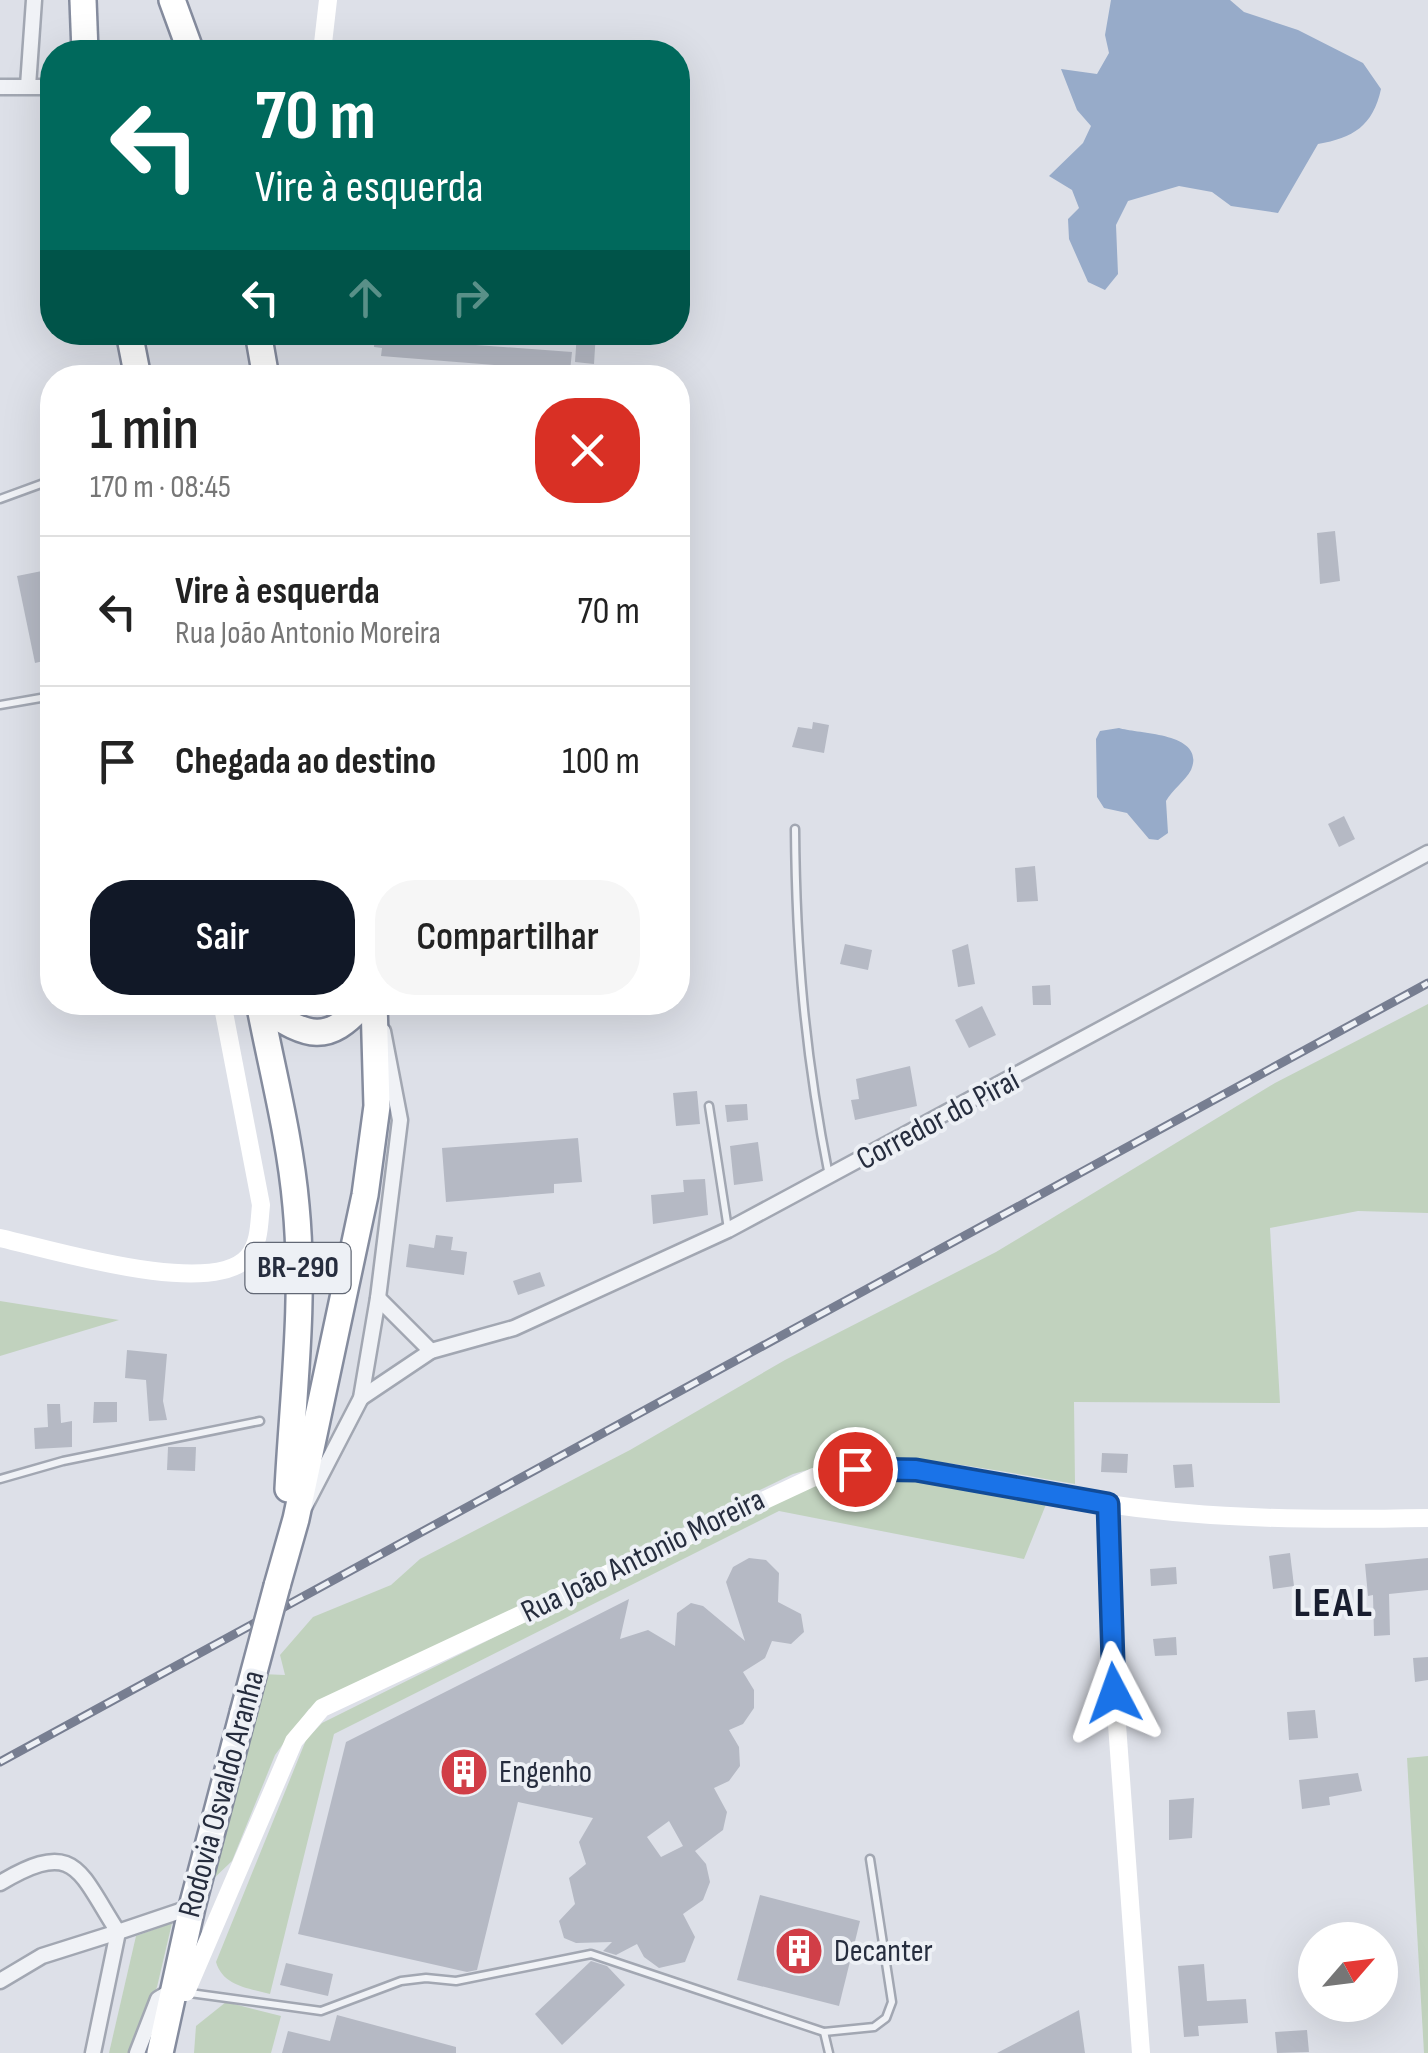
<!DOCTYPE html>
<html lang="pt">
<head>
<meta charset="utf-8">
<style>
  :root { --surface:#fff; --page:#f6f6f6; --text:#222; --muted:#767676; --line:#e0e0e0; --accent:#111827 }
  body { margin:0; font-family:"Sofia Sans Condensed",sans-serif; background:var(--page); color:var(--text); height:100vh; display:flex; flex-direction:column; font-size:38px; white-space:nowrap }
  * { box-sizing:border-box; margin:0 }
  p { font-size:32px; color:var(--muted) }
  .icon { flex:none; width:55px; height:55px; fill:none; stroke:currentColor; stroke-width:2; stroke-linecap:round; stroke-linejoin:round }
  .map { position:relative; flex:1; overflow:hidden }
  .details { position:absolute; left:40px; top:365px; width:650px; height:650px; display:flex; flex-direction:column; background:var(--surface); border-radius:40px; box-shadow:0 10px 40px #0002 }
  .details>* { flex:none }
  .banner { position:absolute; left:40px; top:40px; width:650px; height:305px; border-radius:40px; box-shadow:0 10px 40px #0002; background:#00695c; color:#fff; overflow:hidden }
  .needle { width:65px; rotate:62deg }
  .tools { position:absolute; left:1298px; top:1922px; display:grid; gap:20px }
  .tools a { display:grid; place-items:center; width:100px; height:100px; border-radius:50%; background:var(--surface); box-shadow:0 10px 40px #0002; font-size:50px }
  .pin { position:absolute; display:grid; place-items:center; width:85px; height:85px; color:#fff; margin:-42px; border:5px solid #fff; border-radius:50%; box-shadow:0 2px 10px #0007 }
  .me { position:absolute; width:110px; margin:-55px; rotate:356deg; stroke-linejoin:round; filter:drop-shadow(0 0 8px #0008) }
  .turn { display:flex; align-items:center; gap:35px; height:210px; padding:0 50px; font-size:45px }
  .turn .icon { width:130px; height:130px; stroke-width:2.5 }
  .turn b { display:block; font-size:70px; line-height:85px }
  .lanes { display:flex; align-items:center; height:95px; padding:0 50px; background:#0003; justify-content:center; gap:50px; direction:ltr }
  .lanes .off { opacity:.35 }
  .round { display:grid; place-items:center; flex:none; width:105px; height:105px; border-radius:40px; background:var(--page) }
  .summary { display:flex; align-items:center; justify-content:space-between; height:170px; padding:0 50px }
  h1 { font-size:60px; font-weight:600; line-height:75px }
  .cta { display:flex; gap:20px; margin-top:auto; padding:20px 50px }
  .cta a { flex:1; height:115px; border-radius:40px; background:var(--accent); color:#fff; font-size:40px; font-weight:600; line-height:115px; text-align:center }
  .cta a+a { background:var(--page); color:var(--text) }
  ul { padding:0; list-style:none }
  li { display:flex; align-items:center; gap:30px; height:150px; padding:0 50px; border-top:2px solid var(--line) }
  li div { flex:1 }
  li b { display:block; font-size:38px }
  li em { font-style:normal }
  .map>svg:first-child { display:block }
  .green { fill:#c1d2be }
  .water { fill:#97abc9 }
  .building { fill:#b5b9c4; fill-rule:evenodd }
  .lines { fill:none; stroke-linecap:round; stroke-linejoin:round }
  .lane-casing { stroke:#a2a7b2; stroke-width:11 }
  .street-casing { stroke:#a2a7b2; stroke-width:19 }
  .highway-casing { stroke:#858c9e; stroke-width:30 }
  .lane { stroke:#f0f2f6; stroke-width:6 }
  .street { stroke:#f0f2f6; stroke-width:14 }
  .secondary { stroke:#fff; stroke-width:18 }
  .highway { stroke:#fff; stroke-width:25 }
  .rail-casing { stroke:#777e91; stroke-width:9 }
  .rail { stroke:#edf0f5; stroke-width:5; stroke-dasharray:15; stroke-linecap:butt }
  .highway-bridge-casing { stroke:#858c9e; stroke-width:30; stroke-linecap:butt }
  .highway-bridge { stroke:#fff; stroke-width:25 }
  .route-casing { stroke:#114b97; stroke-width:25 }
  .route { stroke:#1a73e8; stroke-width:18 }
  .labels { text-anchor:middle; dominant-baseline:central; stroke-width:8; stroke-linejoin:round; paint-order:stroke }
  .shield { fill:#edf0f5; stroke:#626875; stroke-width:2.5 }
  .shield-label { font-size:30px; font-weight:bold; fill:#262d3e }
  .street-label { font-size:32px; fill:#262d3e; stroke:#edf0f5 }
  .poi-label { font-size:32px; fill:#262d3e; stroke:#edf0f5; text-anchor:start }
  .district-label { font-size:42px; font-weight:bold; letter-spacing:2.5px; fill:#191e2f; stroke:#edf0f5 }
</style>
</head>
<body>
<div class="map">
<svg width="1428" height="2053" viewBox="0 0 1428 2053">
  <rect width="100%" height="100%" fill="#dde0e8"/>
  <g class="green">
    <path d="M 1428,1004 L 1428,1213 L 1358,1211 L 1270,1228 L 1280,1403 L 1074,1402 L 1075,1484 C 977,1468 891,1444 793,1474 L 309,1709 L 275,1755 L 232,1861 L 210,1882 L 261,1674 L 285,1675 L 280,1655 L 313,1617 L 391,1585 L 420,1559 L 630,1450 L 785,1360 L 996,1252 L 1275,1083 Z"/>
    <path d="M 0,1301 L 119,1320 L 0,1356 Z"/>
    <path d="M 894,1473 L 1047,1502 L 1024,1559 L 779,1511 L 334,1734 L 270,1994 C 248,1988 223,1986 216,1962 L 306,1740 L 322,1723 L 808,1481 Z"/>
    <path d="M 1428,1756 L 1428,2053 L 1424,2053 L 1407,1758 Z"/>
    <path d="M 172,1923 L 157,1987 L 130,2053 L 109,2053 L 136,1936 Z"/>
    <path d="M 226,2002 L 281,2016 L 271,2053 L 194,2053 L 196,2026 Z"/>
  </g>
  <g class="water">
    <path d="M 1111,0 L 1230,0 L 1244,12 L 1298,30 L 1363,63 L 1381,89 C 1373,126 1353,138 1318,144 L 1278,213 L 1231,206 L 1212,192 L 1179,186 L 1128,201 L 1116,225 L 1118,274 L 1105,290 L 1088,282 L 1069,239 L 1068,219 L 1079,208 L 1072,190 L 1049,176 L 1083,143 L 1091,126 L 1077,110 L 1061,69 L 1097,74 L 1109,53 L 1105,35 Z"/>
    <path d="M 1119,728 C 1137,734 1207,732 1191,770 C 1186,780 1172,790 1166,801 L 1168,833 L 1158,840 L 1149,839 L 1127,813 L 1104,808 L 1097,797 L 1096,739 L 1100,731 Z"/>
  </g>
  <g class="building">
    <path d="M 375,332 L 394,332 L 393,339 L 572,352 L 570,371 L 381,356 L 382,348 L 374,347 Z"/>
    <path d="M 577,332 L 596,332 L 594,364 L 575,362 Z"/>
    <path d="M 1335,531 L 1340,581 L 1320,584 L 1317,533 Z"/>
    <path d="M 42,571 L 52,625 L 52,659 L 35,663 L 17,576 Z"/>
    <path d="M 813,722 L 829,725 L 824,753 L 792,747 L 798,727 L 812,729 Z"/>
    <path d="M 1344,816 L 1355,839 L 1339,847 L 1328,824 Z"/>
    <path d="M 1035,866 L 1038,901 L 1017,902 L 1015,868 Z"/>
    <path d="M 845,944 L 872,950 L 868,970 L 840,964 Z"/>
    <path d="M 968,944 L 975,984 L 958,987 L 952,950 Z"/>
    <path d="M 1050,985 L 1051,1005 L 1033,1005 L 1032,986 Z"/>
    <path d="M 982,1006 L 996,1035 L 969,1048 L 955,1020 Z"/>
    <path d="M 910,1066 L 917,1106 L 855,1120 L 851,1100 L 859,1099 L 856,1079 Z"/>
    <path d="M 697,1091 L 700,1124 L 676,1126 L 673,1093 Z"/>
    <path d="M 747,1104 L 748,1120 L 727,1122 L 725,1105 Z"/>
    <path d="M 578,1138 L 582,1182 L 554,1184 L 554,1193 L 446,1202 L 442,1148 Z"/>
    <path d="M 758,1142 L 763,1181 L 734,1185 L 730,1146 Z"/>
    <path d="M 705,1179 L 708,1215 L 653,1224 L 651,1195 L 684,1192 L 683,1180 Z"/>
    <path d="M 436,1235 L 453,1237 L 451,1250 L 467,1252 L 464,1275 L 406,1267 L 409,1244 L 434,1248 Z"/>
    <path d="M 540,1272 L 545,1286 L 518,1295 L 513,1281 Z"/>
    <path d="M 127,1350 L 167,1354 L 163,1401 L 167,1420 L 149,1421 L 146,1380 L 125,1378 Z"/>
    <path d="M 94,1402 L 117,1402 L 117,1422 L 93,1423 Z"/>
    <path d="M 47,1404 L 60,1404 L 61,1423 L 72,1421 L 72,1447 L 35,1449 L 34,1428 L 48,1427 Z"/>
    <path d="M 168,1447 L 196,1447 L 195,1471 L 167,1470 Z"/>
    <path d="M 1102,1453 L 1128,1454 L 1127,1473 L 1101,1472 Z"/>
    <path d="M 1192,1464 L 1194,1487 L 1175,1488 L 1173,1465 Z"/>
    <path d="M 1290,1553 L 1294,1586 L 1273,1589 L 1269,1556 Z"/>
    <path d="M 749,1558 L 766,1560 L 779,1573 L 778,1602 L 801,1614 L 804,1632 L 791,1644 L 772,1641 L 765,1658 L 743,1672 L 754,1690 L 754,1708 L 743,1724 L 729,1730 L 739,1747 L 740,1766 L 729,1781 L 714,1788 L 727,1812 L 723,1830 L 695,1851 L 706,1864 L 710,1882 L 703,1900 L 683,1914 L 695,1937 L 685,1962 L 659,1968 L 644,1957 L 637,1944 L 616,1955 L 603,1951 L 612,1942 L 576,1943 L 564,1938 L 559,1921 L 575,1904 L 569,1878 L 586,1864 L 579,1842 L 593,1818 L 518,1802 L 477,1970 L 467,1972 L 298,1934 L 346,1742 L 629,1599 L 620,1639 L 648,1630 L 675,1646 L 677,1613 L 691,1603 L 703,1606 L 745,1641 L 726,1582 L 733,1567 ZM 669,1821 L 683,1846 L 661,1857 L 647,1837 Z"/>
    <path d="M 1428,1558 L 1428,1590 L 1389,1594 L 1390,1635 L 1374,1636 L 1373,1595 L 1368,1596 L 1365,1564 Z"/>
    <path d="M 1176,1567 L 1177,1584 L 1151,1586 L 1150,1569 Z"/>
    <path d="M 1176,1637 L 1177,1655 L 1155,1656 L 1153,1639 Z"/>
    <path d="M 1428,1657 L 1428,1680 L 1415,1682 L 1413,1658 Z"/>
    <path d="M 1315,1710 L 1318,1738 L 1289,1740 L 1287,1712 Z"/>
    <path d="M 1358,1773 L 1362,1791 L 1329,1797 L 1330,1805 L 1302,1809 L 1299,1780 Z"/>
    <path d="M 1194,1798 L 1192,1838 L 1169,1840 L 1169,1800 Z"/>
    <path d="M 760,1895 L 860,1921 L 839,2006 L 737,1980 Z"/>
    <path d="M 591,1961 L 607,1966 L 625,1985 L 562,2045 L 535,2014 Z"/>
    <path d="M 286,1963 L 333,1974 L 328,1996 L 280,1985 Z"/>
    <path d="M 1204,1964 L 1207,2001 L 1246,1999 L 1248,2023 L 1198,2026 L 1199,2036 L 1184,2037 L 1178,1966 Z"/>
    <path d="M 1079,2010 L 1085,2053 L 997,2053 Z"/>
    <path d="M 337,2015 L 456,2047 L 456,2053 L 282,2053 L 288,2031 L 330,2041 Z"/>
    <path d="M 1307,2030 L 1309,2052 L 1277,2053 L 1275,2032 Z"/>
  </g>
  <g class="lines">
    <g class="lane-casing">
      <g id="lane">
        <path d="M 502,332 L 556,339 L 560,332"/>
        <path d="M 0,499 L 52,480"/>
        <path d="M 0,705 L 52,696"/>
        <path d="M 795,829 C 796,952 805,1055 829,1176"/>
        <path d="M 709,1106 L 728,1229"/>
        <path d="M 0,1479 L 63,1461 L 260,1421"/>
        <path d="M 190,1993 L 321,2011 L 401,1981 L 426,1978 L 456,1981 L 591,1954 L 824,2032 L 874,2027 L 886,2018 L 892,2002 L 870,1859"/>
        <path d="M 824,2032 L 829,2053"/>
      </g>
    </g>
    <g class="street-casing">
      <g id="street">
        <path d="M 28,86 L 34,0"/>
        <path d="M 0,87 L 52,87"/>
        <path d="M 378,1298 L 431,1351"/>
        <path d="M 361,1398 L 431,1351 L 514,1328 L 728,1230 L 1428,853"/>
        <path d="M 305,1506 L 361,1398 L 378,1298 L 400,1120 L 383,1031"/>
        <path d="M 0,1883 C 76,1838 78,1870 118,1932 L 42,1956 L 0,1981"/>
        <path d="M 93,2053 L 118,1932 L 192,1907"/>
        <path d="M 137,2053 L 158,1999 L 171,1991"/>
      </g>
    </g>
    <g class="highway-casing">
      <g id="highway">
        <path d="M 83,0 L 85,52"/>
        <path d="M 172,0 L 191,52"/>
        <path d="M 129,332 L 138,378"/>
        <path d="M 258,332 L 266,378"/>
        <path d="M 259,1002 C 272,1070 290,1137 296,1206 C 305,1300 293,1395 288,1489"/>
        <path d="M 260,1007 C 307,1035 325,1048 365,1002"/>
        <path d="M 277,1586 L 296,1519 L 365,1195 L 377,1106 L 374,1002"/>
        <path d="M 160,2053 L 192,1907 L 243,1713"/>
      </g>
    </g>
    <use href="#lane" class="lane"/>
    <use href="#street" class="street"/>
    <g class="secondary">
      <path d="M 322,52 L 328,0"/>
      <path d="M 0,1238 C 50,1249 211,1299 248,1257 C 260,1243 259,1223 261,1205 L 222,1002"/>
      <path d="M 1108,1504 L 1109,1615 L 1141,2053"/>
      <path d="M 171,1991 L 186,1992 L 294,1741 L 322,1708 L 814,1477 C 908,1450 1014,1489 1108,1504 C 1214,1520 1321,1520 1428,1518"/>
    </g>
    <use href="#highway" class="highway"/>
    <g class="rail-casing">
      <path id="rail" d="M 0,1762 L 1428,983"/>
    </g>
    <use href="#rail" class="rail"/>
    <g class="highway-bridge-casing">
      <path id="highway-bridge" d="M 243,1713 L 277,1586"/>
    </g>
    <use href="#highway-bridge" class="highway-bridge"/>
  </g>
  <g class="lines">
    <g class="route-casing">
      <path id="route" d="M 855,1469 L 916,1470 L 1108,1504 L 1114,1693"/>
    </g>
    <use href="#route" class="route"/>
  </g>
  <defs>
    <g id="building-disc" transform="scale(2.5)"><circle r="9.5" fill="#d13e47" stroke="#edf0f5"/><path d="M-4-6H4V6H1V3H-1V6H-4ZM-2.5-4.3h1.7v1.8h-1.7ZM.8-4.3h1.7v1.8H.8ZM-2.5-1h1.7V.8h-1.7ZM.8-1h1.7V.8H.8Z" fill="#fff"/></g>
  </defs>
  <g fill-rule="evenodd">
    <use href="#building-disc" x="464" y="1772"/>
    <use href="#building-disc" x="799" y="1951"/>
  </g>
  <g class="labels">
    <rect class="shield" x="245.5" y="1243" width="105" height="50" rx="8"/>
    <g class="shield-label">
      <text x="298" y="1268">BR-290</text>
    </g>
    <g class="street-label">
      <text transform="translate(938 1120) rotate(-28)">Corredor do Piraí</text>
      <text transform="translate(643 1556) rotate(-26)">Rua João Antonio Moreira</text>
      <text transform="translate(222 1794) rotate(-75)">Rodovia Osvaldo Aranha</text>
    </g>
    <g class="poi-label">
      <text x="499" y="1772">Engenho</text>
      <text x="834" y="1951">Decanter</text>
    </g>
    <g class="district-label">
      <text x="1334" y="1603">LEAL</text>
    </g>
  </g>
</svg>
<div class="tools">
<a><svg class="needle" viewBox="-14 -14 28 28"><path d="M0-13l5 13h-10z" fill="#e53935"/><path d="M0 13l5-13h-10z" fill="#767676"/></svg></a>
</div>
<div class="pin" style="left:855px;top:1469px;background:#d93025"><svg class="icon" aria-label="arrive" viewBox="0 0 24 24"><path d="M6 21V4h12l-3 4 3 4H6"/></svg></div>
<svg class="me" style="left:1114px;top:1693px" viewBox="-20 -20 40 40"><path d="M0-17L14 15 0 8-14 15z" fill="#1a73e8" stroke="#fff" stroke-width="4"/></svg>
<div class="banner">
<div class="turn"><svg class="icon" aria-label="left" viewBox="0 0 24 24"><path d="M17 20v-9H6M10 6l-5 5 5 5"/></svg><div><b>70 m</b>Vire à esquerda</div></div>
<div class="lanes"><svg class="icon" aria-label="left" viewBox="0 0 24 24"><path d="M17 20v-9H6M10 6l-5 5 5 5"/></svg><svg class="icon off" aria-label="ahead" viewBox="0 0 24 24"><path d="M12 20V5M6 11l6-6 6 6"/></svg><svg class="icon off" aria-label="right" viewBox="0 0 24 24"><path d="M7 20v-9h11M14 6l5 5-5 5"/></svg></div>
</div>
<section class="details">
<div class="summary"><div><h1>1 min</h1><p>170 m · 08:45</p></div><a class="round" style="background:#d93025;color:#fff"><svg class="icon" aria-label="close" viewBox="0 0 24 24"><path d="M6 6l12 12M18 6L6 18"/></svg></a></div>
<ul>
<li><svg class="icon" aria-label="left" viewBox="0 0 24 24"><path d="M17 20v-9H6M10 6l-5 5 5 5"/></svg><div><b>Vire à esquerda</b><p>Rua João Antonio Moreira</p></div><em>70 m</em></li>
<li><svg class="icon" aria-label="arrive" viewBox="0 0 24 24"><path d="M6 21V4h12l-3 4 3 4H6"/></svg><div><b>Chegada ao destino</b></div><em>100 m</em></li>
</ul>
<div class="cta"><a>Sair</a><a>Compartilhar</a></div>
</section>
</div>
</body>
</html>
